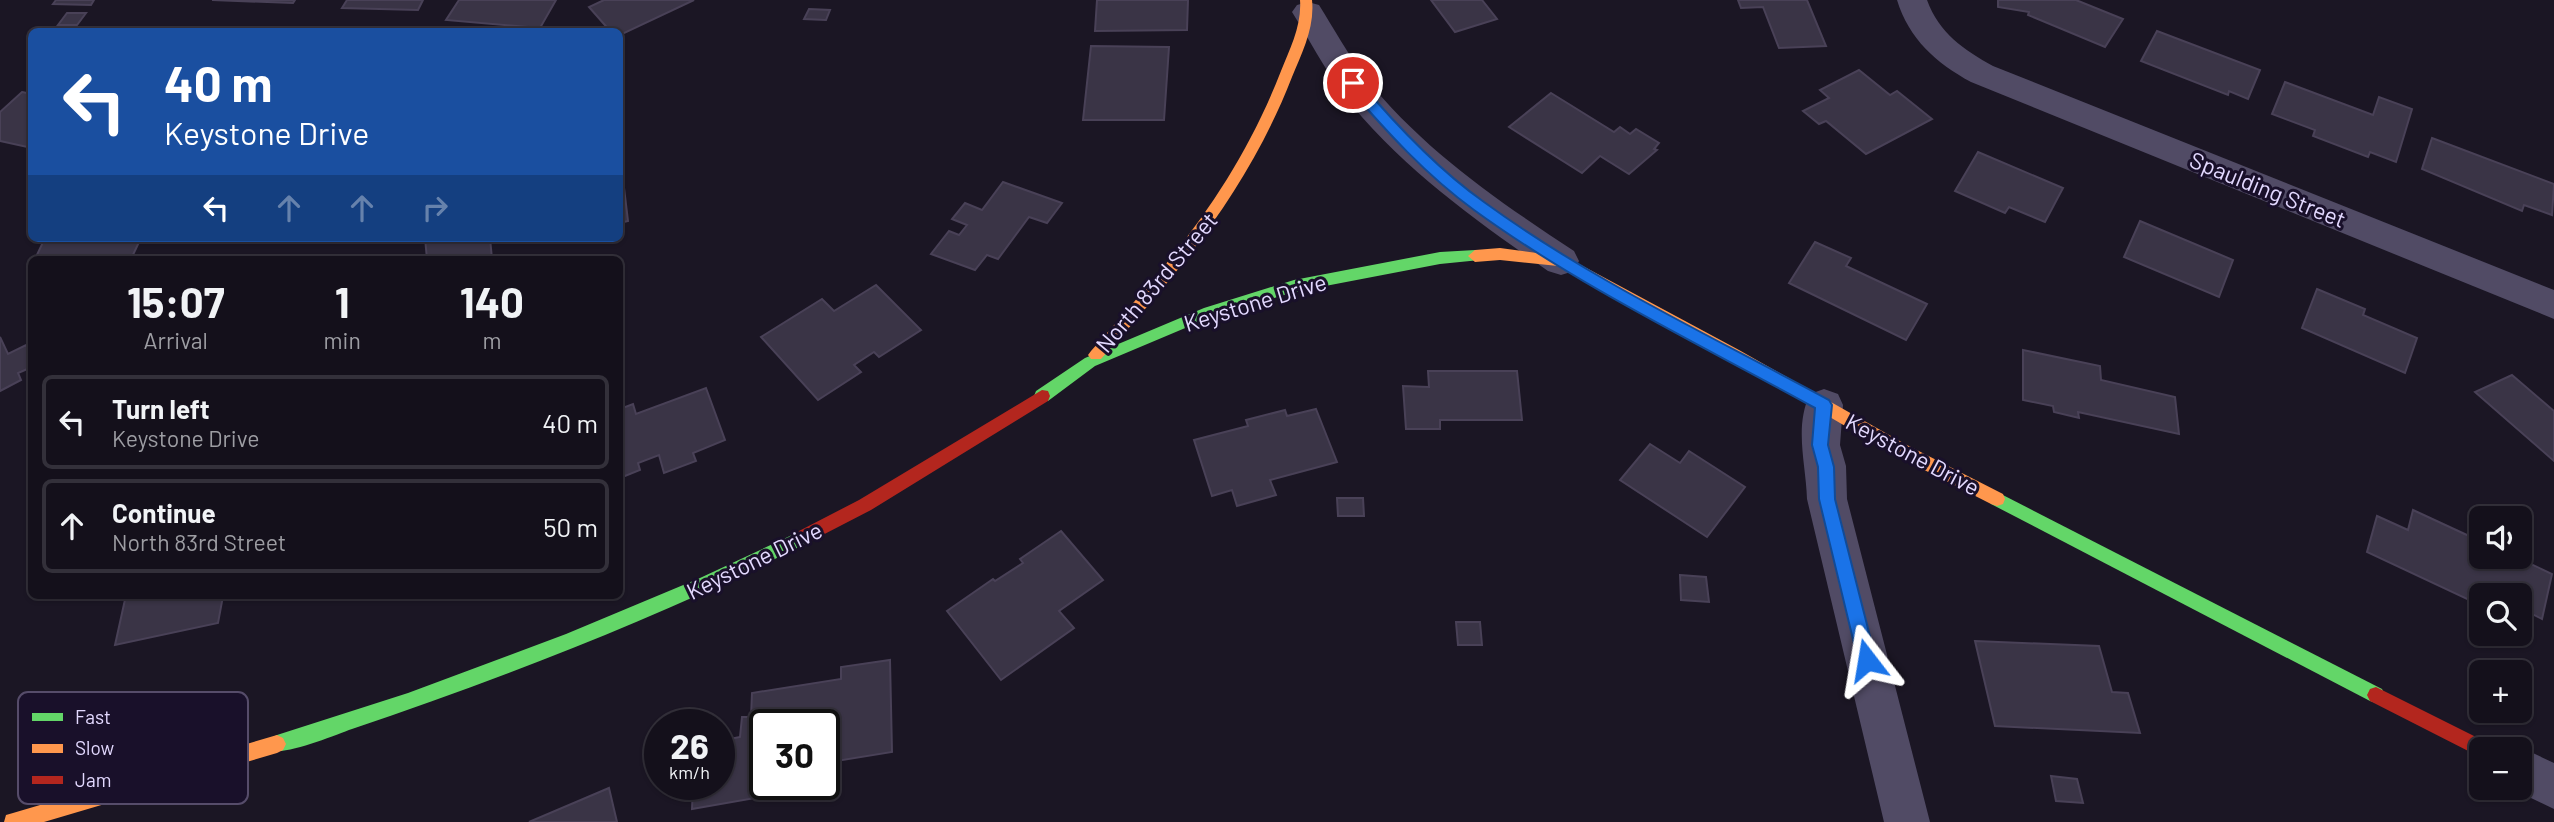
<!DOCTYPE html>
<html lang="en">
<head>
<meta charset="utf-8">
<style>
  :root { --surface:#14101b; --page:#211e28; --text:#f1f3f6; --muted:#9d9da3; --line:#33303a }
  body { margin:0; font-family:Barlow,sans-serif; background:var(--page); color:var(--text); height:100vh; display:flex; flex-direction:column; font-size:26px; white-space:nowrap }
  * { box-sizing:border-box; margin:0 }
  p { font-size:23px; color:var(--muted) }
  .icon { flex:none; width:38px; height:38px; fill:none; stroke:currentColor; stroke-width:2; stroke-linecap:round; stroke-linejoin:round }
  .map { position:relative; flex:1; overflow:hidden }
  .panel { position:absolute; left:28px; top:256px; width:595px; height:343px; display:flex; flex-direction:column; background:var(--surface); border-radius:10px; box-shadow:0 2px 5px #0004,0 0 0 2px var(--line) }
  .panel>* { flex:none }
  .banner { position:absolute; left:28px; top:28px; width:595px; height:214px; border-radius:10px; box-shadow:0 2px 5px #0004,0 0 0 2px var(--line); background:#1a4fa0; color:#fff; overflow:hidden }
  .buttons { position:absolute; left:2469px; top:506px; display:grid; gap:14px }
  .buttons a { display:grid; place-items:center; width:63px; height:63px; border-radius:10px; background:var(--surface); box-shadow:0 2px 5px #0004,0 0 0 2px var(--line); font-size:35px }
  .speed { position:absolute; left:644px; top:709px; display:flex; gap:14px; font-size:35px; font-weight:700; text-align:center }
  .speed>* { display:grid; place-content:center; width:91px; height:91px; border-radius:50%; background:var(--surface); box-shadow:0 2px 5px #0004,0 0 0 2px var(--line); line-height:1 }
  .speed small { font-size:18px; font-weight:400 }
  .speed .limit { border:4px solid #111; border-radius:10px; background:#fff; color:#111 }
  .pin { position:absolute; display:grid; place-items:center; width:60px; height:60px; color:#fff; margin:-30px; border:4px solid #fff; border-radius:50%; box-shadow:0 2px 7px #0007 }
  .me { position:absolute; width:77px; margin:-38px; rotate:346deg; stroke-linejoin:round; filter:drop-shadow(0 0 5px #0008) }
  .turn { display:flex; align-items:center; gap:24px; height:147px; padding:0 21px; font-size:32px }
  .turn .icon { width:91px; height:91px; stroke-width:2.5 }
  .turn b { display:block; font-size:49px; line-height:60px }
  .lanes { display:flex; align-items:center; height:66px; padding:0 21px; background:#0003; justify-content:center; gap:35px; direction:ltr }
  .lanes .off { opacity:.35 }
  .eta { display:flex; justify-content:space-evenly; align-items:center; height:119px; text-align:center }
  .eta b { font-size:42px; font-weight:700; line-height:49px }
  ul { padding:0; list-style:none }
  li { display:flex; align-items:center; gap:21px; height:94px; margin:0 14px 10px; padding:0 7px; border:4px solid var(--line); border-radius:10px }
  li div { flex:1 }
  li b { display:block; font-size:26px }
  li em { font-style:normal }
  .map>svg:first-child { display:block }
  .building { fill:#3a3446; stroke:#494157; stroke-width:2 }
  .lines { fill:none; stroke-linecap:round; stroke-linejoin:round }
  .street { fill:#514b65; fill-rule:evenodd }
  .fast { fill:#63d668; fill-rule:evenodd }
  .slow { fill:#ff974d; fill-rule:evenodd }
  .jam { fill:#b3261e; fill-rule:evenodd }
  .route { fill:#1a73e8; stroke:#114b97; stroke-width:2 }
  .labels { text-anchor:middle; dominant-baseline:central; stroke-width:6; stroke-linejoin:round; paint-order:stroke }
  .street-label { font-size:23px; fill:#e3d9ff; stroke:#19102a }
  .key { fill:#19102a; stroke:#564c6a; stroke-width:2 }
  .key-label { font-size:19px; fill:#e3d9ff }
</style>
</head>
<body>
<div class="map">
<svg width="2554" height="822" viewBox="0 0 2554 822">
  <rect width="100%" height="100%" fill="#1b1624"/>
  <g class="building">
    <path d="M 56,0 L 94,0 L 91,5 L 53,4 Z"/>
    <path d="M 212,0 L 295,0 L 293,3 Z"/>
    <path d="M 347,0 L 423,0 L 418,10 L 342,8 Z"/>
    <path d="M 459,0 L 556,0 L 540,28 L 446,20 Z"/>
    <path d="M 604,0 L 694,0 L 620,35 L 620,32 L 611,32 L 589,7 Z"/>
    <path d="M 1097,0 L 1188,0 L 1187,30 L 1095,31 Z"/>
    <path d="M 1431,0 L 1482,0 L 1497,19 L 1455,32 Z"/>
    <path d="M 1738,0 L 1807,0 L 1826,46 L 1779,48 L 1763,7 L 1741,8 Z"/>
    <path d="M 1998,0 L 2076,0 L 2123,19 L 2105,47 L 2028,15 L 2029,12 L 1998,7 Z"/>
    <path d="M 809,9 L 830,10 L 826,20 L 804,19 Z"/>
    <path d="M 67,13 L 86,13 L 77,25 L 58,25 Z"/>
    <path d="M 2157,31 L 2260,70 L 2248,99 L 2229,91 L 2228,95 L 2141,61 Z"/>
    <path d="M 1091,46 L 1169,47 L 1164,120 L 1083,120 Z"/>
    <path d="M 1859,70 L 1890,95 L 1897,91 L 1932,119 L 1866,154 L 1826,121 L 1819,124 L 1803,111 L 1829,98 L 1820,90 Z"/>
    <path d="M 2285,82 L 2373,115 L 2379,97 L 2412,109 L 2396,162 L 2370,152 L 2368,157 L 2313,136 L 2315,130 L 2272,114 Z"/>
    <path d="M 22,92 L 32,94 L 32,148 L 0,141 L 0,112 Z"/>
    <path d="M 1551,93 L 1614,132 L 1620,127 L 1630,134 L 1636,129 L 1659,143 L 1654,149 L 1657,150 L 1629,174 L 1600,156 L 1582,173 L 1509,127 Z"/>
    <path d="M 2432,138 L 2554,184 L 2552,215 L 2524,205 L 2522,211 L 2422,169 Z"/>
    <path d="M 1978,152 L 2063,188 L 2045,222 L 2009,207 L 2005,213 L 1955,191 Z"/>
    <path d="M 620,171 L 622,171 L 628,221 L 620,223 Z"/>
    <path d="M 1003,182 L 1062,203 L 1047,223 L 1029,217 L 998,259 L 987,255 L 975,270 L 931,254 L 949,231 L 959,235 L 967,225 L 952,219 L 965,203 L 982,210 Z"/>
    <path d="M 2140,221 L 2233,260 L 2219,297 L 2124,257 Z"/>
    <path d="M 45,238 L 141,238 L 131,259 L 35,259 Z"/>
    <path d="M 425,238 L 490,238 L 492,259 L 427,259 Z"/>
    <path d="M 1815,242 L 1851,258 L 1846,266 L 1927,304 L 1906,340 L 1789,283 Z"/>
    <path d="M 876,285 L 921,330 L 879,357 L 874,352 L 854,365 L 861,372 L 818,400 L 761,337 L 822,299 L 834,311 Z"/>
    <path d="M 2317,289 L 2365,309 L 2363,315 L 2417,338 L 2405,373 L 2302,328 Z"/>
    <path d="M 0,337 L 8,354 L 26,345 L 32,357 L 32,367 L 18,373 L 21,380 L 0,391 Z"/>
    <path d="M 2023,350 L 2100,366 L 2101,380 L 2175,397 L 2179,434 L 2078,412 L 2079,418 L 2054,412 L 2053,406 L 2023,400 Z"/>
    <path d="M 1428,371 L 1517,371 L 1522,420 L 1440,420 L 1440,429 L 1406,429 L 1403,386 L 1429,387 Z"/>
    <path d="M 2512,375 L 2554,411 L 2554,461 L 2475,392 Z"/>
    <path d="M 706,388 L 725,440 L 693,453 L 696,461 L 664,473 L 659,455 L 638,463 L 640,470 L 620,478 L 620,409 L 633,404 L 636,414 Z"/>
    <path d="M 1316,409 L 1337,462 L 1270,480 L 1276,495 L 1237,506 L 1232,490 L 1212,496 L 1194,440 L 1248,426 L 1246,420 L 1285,410 L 1287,416 Z"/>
    <path d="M 1650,444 L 1680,463 L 1689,451 L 1745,487 L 1707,537 L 1620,480 Z"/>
    <path d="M 1337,498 L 1363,498 L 1364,516 L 1338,516 Z"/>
    <path d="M 2413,510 L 2482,542 L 2482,556 L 2514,556 L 2552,574 L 2542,619 L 2520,608 L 2520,595 L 2482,595 L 2482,606 L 2367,552 L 2377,516 L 2408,530 Z"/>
    <path d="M 1061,531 L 1103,580 L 1059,611 L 1074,628 L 1001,680 L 947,611 L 993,579 L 995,581 L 1023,563 L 1020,559 Z"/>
    <path d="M 1680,575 L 1706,577 L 1709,602 L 1681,600 Z"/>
    <path d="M 126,595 L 229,595 L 223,596 L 218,623 L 115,645 Z"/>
    <path d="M 1456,622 L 1480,622 L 1482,645 L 1458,645 Z"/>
    <path d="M 1975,641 L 2099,646 L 2112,692 L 2128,693 L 2140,733 L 1995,726 Z"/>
    <path d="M 890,660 L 892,752 L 836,761 L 837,770 L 824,772 L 824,724 L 765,724 L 765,782 L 761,782 L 761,797 L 692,809 L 693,786 L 719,784 L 719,741 L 740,737 L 742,717 L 751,717 L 752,693 L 841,679 L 841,667 Z"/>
    <path d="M 2051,776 L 2077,779 L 2083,803 L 2056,801 Z"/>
    <path d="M 609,788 L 617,822 L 529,822 Z"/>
  </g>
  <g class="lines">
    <g class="street">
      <path d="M 1897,0 L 1927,0 C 1939,33 1964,50 1993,66 L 2554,290 L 2554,319 L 1971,82 C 1936,63 1909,39 1897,0 Z"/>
      <path d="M 1308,2 L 1319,5 C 1334,29 1348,54 1365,77 C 1422,149 1498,201 1574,251 L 1579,261 L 1574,271 L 1561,275 L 1548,271 C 1474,219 1399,166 1343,94 C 1324,68 1309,39 1292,12 L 1297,5 Z"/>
      <path d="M 1824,389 L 1838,394 L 1843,405 L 1840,445 L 1846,466 L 1847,499 L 1930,822 L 1884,822 L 1807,499 C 1806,464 1794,427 1810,394 Z"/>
      <path d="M 2520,747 L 2554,763 L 2554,809 L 2510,788 L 2520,788 L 2520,749 L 2515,749 Z"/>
    </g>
    <g class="fast">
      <path d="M 1475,250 L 1482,256 L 1480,260 L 1440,264 L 1294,292 L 1209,318 L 1095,366 L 1048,401 L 1036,401 L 1034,396 L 1036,391 L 1085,358 L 1204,308 L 1294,280 L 1440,252 Z"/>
      <path d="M 1997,492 L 2382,689 L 2385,695 L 2382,701 L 2376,703 L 2370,701 L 1991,504 L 1989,499 L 1991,494 Z"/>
      <path d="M 805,529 L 811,531 L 813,536 L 811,541 C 664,616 508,676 352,729 C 335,735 285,756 271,750 L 268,744 L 271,738 L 277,735 L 408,693 L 566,634 L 700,578 Z"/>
    </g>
    <g class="slow">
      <path d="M 1300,0 L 1312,0 C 1315,27 1302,53 1292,77 C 1250,186 1179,273 1101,359 L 1091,359 L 1088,355 L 1091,351 C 1172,260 1236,186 1281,71 C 1290,49 1302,25 1300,0 Z"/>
      <path d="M 1500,248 L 1566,257 L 1739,350 L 1905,444 L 2003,494 L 2005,499 L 2003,504 L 1997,506 L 1991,504 L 1893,454 L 1729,358 L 1558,266 L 1500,260 L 1475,262 L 1468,256 L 1475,250 Z"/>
      <path d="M 277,735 L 283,738 L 286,744 L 283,750 L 277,753 L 44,822 L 4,822 L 6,815 L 13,813 Z"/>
    </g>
    <g class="jam">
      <path d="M 1042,390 L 1048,391 L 1050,396 L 1048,401 L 871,510 L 811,541 L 805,543 L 799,541 L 797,536 L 799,531 L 859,500 Z"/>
      <path d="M 2376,687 L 2488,743 L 2491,749 L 2482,749 L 2482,758 L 2370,701 L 2367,695 L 2370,689 Z"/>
    </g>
  </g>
  <path class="route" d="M 1353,79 L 1358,80 C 1395,124 1436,168 1484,202 C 1591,280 1713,337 1829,400 L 1832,405 L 1828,445 L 1834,467 L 1835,499 L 1876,660 L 1873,666 L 1867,669 L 1861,666 L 1858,660 L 1819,499 L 1818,467 L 1812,445 L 1815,408 C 1701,345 1580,287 1474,210 C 1426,175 1386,131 1348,87 L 1346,83 Z"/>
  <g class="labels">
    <g class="street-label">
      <text transform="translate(2268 189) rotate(22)">Spaulding Street</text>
      <text transform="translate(1156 282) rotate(-50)">North 83rd Street</text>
      <text transform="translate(1255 302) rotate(-17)">Keystone Drive</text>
      <text transform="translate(1913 454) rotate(28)">Keystone Drive</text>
      <text transform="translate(754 560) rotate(-26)">Keystone Drive</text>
    </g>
  </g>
  <rect x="18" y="692" width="230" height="112" rx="10" class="key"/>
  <rect x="32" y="713" width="31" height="8" fill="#63d668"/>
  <rect x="32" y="744" width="31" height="9" fill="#ff974d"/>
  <rect x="32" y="776" width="31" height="8" fill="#b3261e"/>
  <g class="key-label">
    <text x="75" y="724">Fast</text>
    <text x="75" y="755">Slow</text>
    <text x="75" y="787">Jam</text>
  </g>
</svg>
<div class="buttons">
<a><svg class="icon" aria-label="sound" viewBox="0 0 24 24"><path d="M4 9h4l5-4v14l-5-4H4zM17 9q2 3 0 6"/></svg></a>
<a><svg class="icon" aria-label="search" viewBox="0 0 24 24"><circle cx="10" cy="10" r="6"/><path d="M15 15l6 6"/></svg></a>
<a>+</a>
<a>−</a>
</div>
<div class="speed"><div>26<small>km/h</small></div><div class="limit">30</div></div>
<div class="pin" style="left:1353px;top:83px;background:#d93025"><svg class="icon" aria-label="arrive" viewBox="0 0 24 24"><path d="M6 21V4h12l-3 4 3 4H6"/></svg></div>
<svg class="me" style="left:1867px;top:660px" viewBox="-20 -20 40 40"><path d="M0-17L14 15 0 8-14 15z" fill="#1a73e8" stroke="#fff" stroke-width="4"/></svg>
<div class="banner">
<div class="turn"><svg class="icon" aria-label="left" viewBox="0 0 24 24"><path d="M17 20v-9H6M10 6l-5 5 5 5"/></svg><div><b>40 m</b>Keystone Drive</div></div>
<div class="lanes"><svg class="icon" aria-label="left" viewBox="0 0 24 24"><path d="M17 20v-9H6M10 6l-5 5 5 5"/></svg><svg class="icon off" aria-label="ahead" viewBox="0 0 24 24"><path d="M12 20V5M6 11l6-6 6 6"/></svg><svg class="icon off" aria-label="ahead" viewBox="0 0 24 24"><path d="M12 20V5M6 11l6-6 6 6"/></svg><svg class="icon off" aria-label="right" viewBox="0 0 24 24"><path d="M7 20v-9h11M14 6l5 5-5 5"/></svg></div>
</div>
<section class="panel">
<div class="eta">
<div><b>15:07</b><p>Arrival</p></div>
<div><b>1</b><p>min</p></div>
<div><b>140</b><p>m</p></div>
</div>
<ul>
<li><svg class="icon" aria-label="left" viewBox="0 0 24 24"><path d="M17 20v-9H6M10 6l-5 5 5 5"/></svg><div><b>Turn left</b><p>Keystone Drive</p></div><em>40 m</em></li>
<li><svg class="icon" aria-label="ahead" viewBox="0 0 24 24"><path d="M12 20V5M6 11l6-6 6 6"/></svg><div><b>Continue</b><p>North 83rd Street</p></div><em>50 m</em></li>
</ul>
</section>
</div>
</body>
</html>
